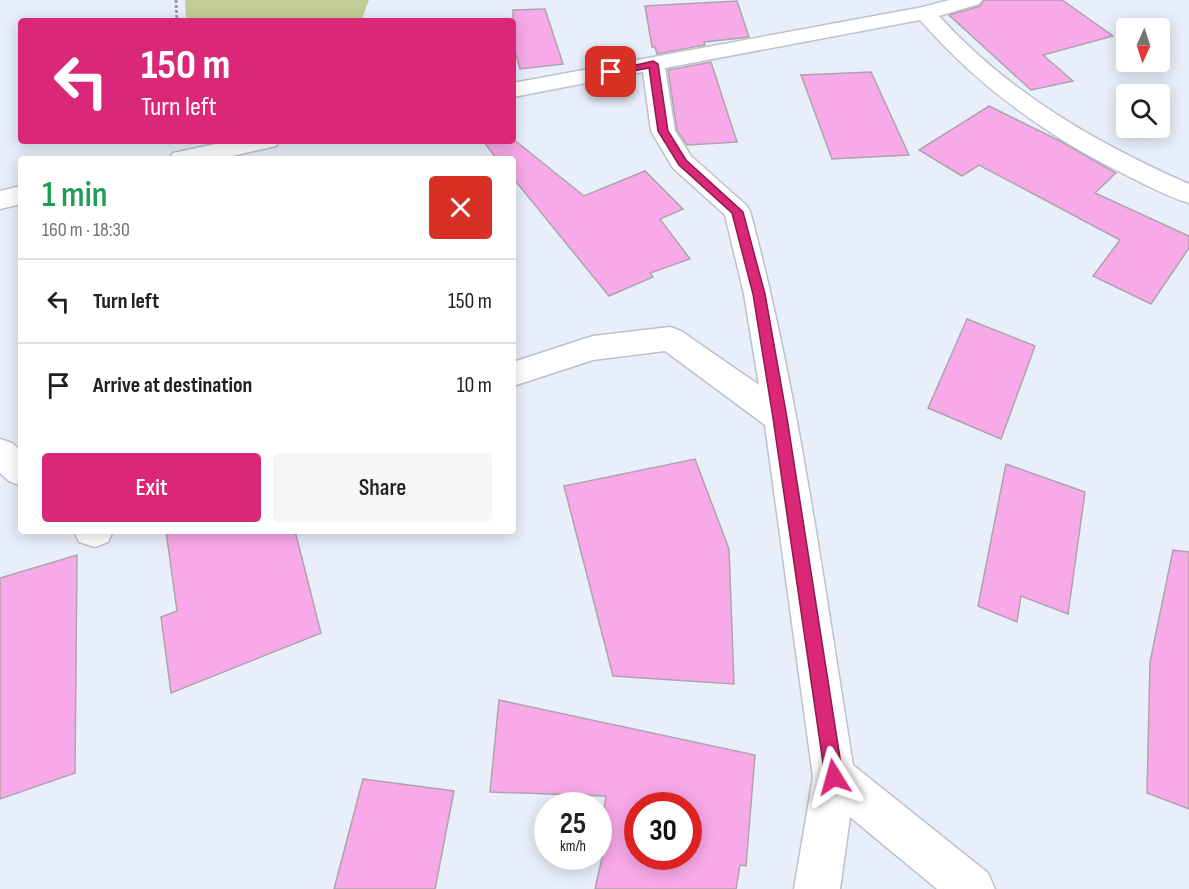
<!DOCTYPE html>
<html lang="en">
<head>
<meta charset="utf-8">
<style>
  :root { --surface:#fff; --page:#f6f6f6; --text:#202124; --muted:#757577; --line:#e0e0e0; --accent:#db2777 }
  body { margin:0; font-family:"Sofia Sans Condensed",sans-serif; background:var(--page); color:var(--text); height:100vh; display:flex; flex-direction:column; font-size:22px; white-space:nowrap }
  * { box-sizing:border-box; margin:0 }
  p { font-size:20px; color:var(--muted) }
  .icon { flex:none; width:33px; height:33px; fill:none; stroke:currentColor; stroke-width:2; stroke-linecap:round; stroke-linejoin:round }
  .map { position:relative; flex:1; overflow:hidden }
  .sheet { position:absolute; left:18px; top:156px; width:498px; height:378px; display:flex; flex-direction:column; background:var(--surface); border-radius:6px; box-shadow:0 3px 15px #0003 }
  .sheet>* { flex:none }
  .banner { position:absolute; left:18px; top:18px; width:498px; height:126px; border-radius:6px; box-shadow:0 3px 15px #0003; background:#db2777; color:#fff; overflow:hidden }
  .needle { width:39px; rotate:183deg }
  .buttons { position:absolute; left:1116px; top:18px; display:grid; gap:12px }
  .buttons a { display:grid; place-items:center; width:54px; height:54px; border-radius:6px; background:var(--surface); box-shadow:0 3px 15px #0003; font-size:30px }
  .speed { position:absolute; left:534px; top:792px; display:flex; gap:12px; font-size:30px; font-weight:700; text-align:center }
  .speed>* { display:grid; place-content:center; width:78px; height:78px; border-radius:50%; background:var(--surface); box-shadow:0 3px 15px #0003; line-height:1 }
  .speed small { font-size:15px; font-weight:400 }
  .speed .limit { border:9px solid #d22; background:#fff; color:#111 }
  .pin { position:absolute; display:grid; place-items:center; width:51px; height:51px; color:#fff; margin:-26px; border-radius:12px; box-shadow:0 3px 9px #0006 }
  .me { position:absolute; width:66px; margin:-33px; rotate:352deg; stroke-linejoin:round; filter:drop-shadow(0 0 4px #0008) }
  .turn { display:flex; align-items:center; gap:21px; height:126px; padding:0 24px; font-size:27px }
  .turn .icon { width:78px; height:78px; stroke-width:2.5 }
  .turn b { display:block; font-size:42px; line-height:51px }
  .round { display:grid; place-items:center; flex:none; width:63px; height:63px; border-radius:6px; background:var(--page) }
  .summary { display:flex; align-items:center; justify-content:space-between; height:102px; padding:0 24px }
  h1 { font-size:36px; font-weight:600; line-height:45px; color:#1e9e55 }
  .action { display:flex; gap:12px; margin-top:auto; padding:12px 24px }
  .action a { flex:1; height:69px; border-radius:6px; background:var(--accent); color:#fff; font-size:24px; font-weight:600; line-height:69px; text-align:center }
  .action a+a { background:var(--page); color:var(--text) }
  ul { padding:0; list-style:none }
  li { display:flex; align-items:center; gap:18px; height:84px; padding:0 24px; border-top:2px solid var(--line) }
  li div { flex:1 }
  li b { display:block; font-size:22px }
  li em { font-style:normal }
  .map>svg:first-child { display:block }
  .green { fill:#c2ce95 }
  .building { fill:#f8a9e8; stroke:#aea4ab; stroke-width:1.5; fill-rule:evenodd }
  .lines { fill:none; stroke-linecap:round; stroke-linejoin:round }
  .minor-casing { stroke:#bcc2cc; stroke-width:3 }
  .path { stroke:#979ca4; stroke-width:3; stroke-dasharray:3 2; stroke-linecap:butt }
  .minor { fill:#fff; fill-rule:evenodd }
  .route { fill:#db2777; stroke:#8e194d; stroke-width:1.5 }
</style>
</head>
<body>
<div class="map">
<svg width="1189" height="889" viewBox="0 0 1189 889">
  <rect width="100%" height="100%" fill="#e8effa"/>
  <path class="green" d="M 185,0 L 369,0 L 361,21 L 186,21 Z"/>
  <g class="building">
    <path d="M 984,0 L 1062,0 L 1113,36 L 1043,55 L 1073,81 L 1031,90 L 949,15 L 980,6 Z"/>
    <path d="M 737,1 L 749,37 L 704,42 L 705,45 L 657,54 L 655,47 L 652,47 L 645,6 Z"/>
    <path d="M 545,9 L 563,64 L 520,69 L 513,44 L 513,10 Z"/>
    <path d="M 711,62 L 737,142 L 687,145 L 677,130 L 668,70 Z"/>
    <path d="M 871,72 L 909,155 L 832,159 L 801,75 Z"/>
    <path d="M 989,106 L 1060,141 L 1116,173 L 1095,193 L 1189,236 L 1189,248 L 1151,304 L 1093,276 L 1120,240 L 979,165 L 962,176 L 919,150 Z"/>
    <path d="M 513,139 L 584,196 L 645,171 L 683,209 L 660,219 L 690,259 L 650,273 L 653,277 L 609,296 L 513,178 L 513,159 L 497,159 L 483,141 L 513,141 Z"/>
    <path d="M 967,319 L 1035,346 L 1001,439 L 928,408 Z"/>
    <path d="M 695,459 L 729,549 L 734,684 L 613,676 L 564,486 Z"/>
    <path d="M 1006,464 L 1085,492 L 1068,614 L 1021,596 L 1017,622 L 978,606 Z"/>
    <path d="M 166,531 L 295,531 L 321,633 L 171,693 L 161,617 L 177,611 Z"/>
    <path d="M 1173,550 L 1189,552 L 1189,809 L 1147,793 L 1150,662 Z"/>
    <path d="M 77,555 L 75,773 L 0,799 L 0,578 Z"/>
    <path d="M 499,700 L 755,755 L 746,866 L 740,865 L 736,889 L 595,889 L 607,835 L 600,833 L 606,796 L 490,792 ZM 638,806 L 688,806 L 688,856 L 638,856 Z"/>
    <path d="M 363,779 L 454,791 L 435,889 L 334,889 Z"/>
  </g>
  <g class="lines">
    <g class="minor-casing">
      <g id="minor">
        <path d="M 949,0 L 982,0 L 979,4 L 939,16 C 1008,92 1095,143 1189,184 L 1189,203 C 1166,196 1144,184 1122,173 C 1045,135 977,85 920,20 L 665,68 L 675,131 L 691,156 L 746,205 L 750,211 C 799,393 823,580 853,765 L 988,873 L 995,889 L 937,889 L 850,817 L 840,889 L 794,889 L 813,777 L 765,425 L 665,351 L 593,360 L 513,386 L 513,362 L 593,336 L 670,327 L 681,331 L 759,385 L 744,294 L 725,215 L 673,168 L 651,131 L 643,72 L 513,97 L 513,83 L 923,7 Z"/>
        <path d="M 230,141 L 279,141 L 276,146 L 219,159 L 169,159 L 173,153 Z"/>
        <path d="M 21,186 L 21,204 L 0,209 L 0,191 Z"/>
        <path d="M 0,439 L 12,443 L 21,451 L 21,486 L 9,481 L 0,473 Z"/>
        <path d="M 74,531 L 113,531 L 108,542 L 95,547 L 79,542 Z"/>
      </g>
    </g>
    <path class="path" d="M 176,0 L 177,21"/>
    <use href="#minor" class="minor"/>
  </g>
  <path class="route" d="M 653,61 L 658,64 L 668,131 L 686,160 L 743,212 L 765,294 L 787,418 L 843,777 L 840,783 L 834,786 L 828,783 L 825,777 L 773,418 L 753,294 L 732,213 L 679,165 L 658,131 L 649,68 L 611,75 L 606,72 Z"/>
</svg>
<div class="buttons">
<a><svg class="needle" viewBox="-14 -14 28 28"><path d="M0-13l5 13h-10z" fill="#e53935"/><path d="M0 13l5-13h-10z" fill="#757577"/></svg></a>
<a><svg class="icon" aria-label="search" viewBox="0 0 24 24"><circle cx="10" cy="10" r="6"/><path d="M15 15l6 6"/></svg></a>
</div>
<div class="speed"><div>25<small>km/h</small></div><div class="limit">30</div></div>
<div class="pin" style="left:611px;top:72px;background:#d93025"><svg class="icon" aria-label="arrive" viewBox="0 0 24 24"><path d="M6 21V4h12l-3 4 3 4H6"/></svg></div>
<svg class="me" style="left:834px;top:777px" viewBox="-20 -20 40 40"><path d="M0-17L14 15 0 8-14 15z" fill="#db2777" stroke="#fff" stroke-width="4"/></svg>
<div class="banner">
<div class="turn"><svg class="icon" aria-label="left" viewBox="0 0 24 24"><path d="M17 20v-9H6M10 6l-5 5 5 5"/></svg><div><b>150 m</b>Turn left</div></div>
</div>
<section class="sheet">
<div class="summary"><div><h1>1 min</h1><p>160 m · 18:30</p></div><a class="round" style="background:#d93025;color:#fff"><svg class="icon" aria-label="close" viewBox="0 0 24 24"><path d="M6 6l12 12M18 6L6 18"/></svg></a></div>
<ul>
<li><svg class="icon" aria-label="left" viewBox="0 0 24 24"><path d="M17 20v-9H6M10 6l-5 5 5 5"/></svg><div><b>Turn left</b></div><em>150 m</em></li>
<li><svg class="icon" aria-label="arrive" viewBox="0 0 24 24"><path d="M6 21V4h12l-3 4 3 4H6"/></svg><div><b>Arrive at destination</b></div><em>10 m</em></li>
</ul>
<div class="action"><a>Exit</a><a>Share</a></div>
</section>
</div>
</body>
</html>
